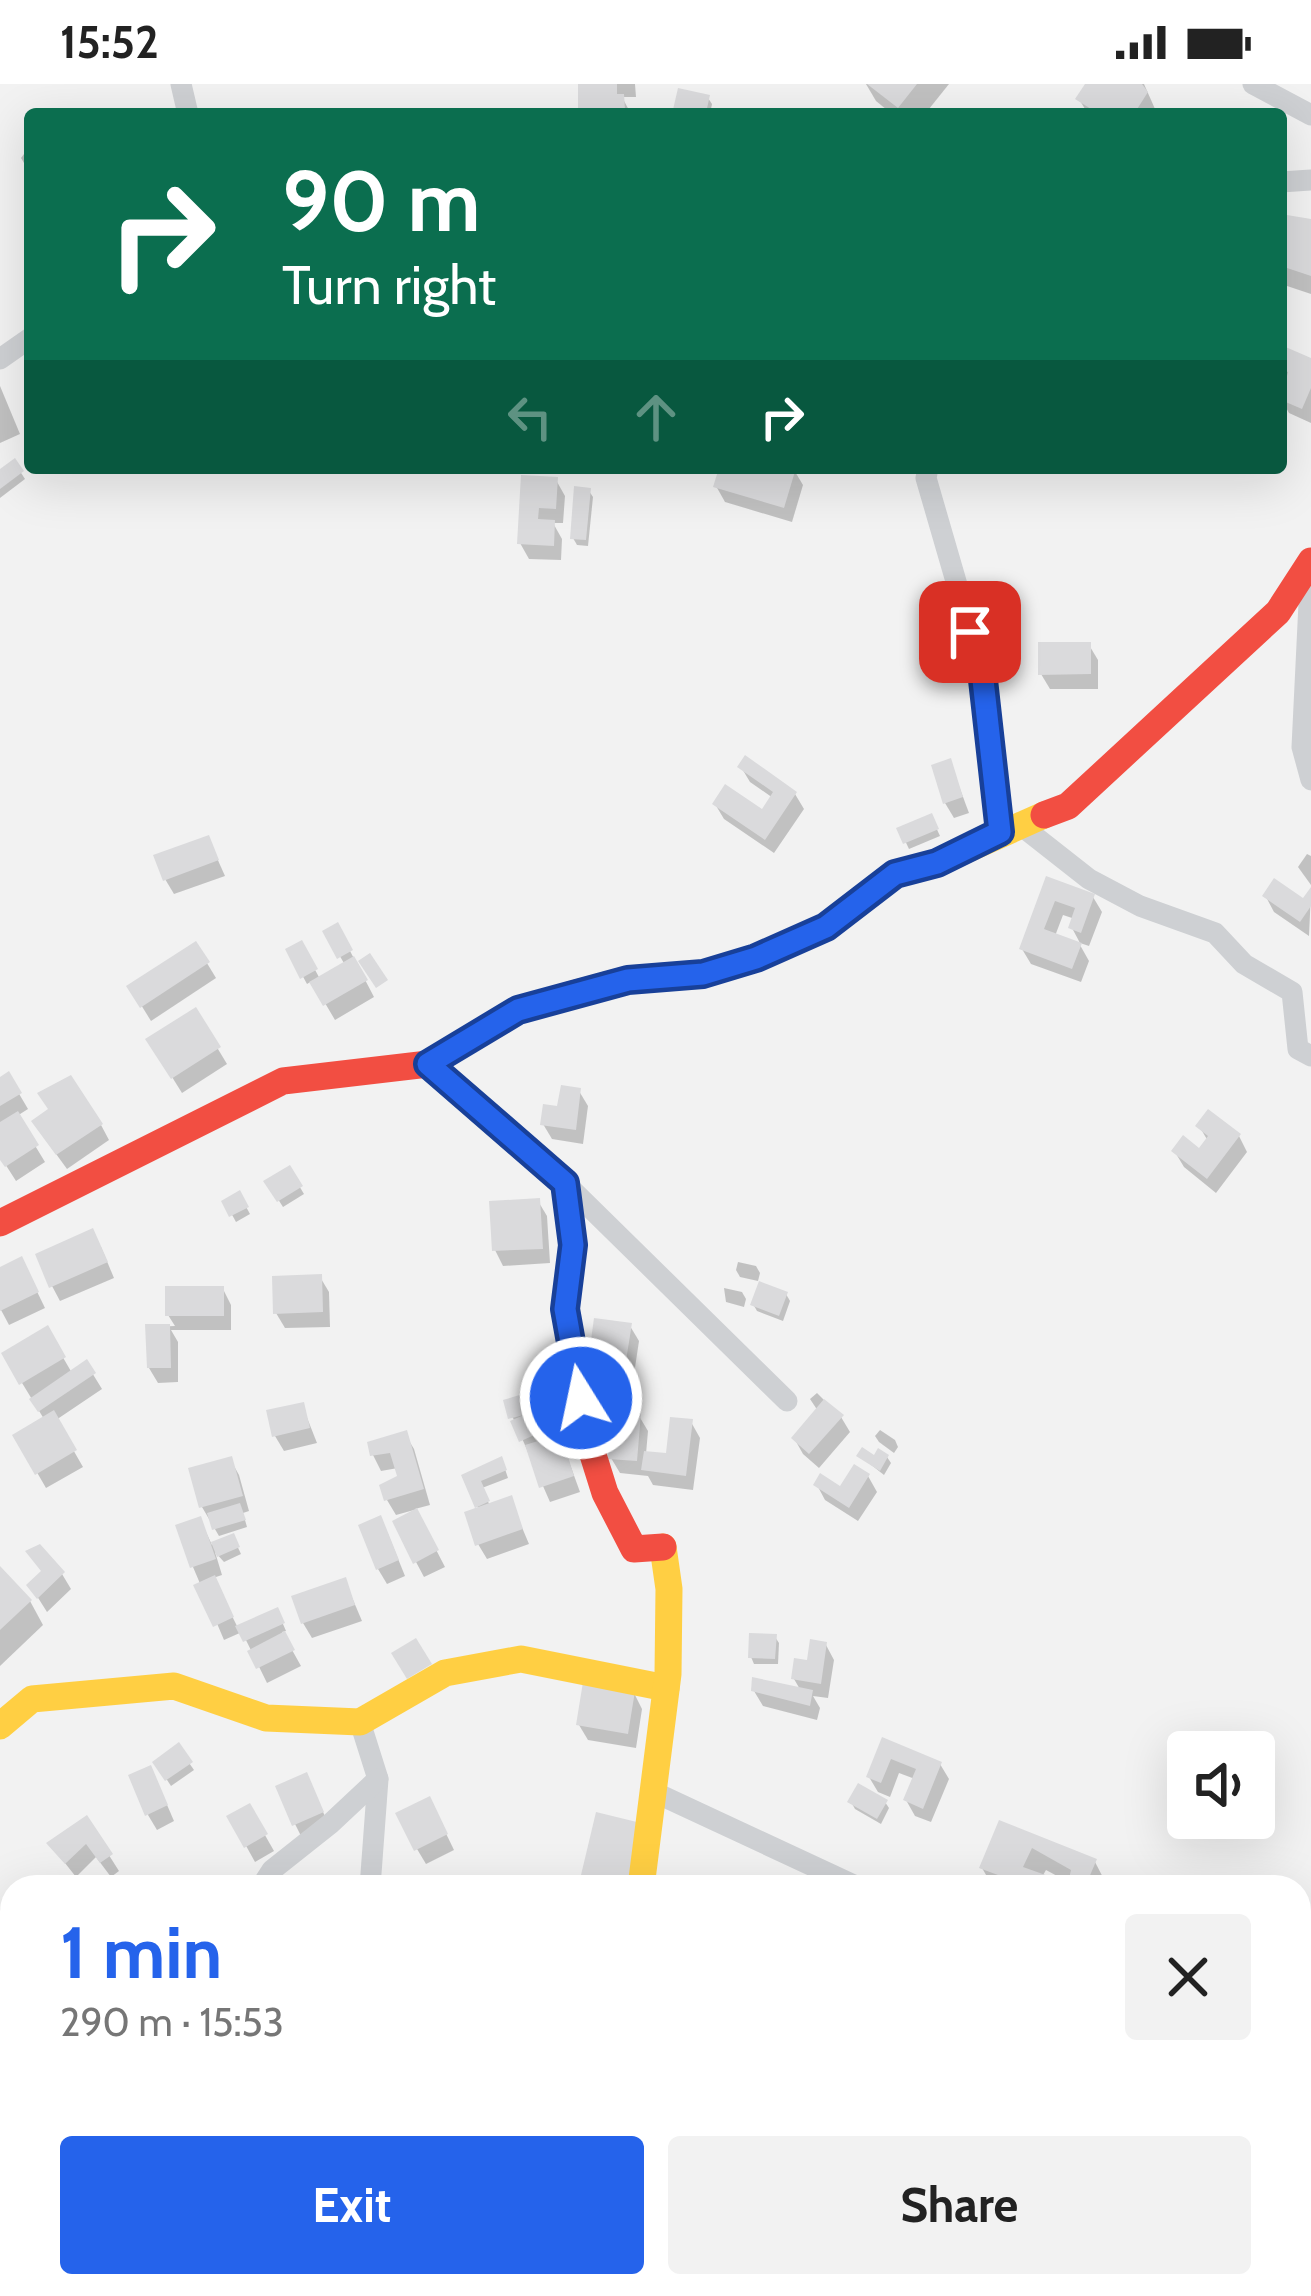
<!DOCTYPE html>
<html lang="en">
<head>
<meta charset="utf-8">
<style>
  :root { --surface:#fff; --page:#f2f2f2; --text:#222; --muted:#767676; --accent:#2563eb }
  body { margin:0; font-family:Cabin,sans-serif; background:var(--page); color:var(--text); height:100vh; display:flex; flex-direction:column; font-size:45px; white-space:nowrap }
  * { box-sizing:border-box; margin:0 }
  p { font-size:39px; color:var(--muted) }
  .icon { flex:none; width:66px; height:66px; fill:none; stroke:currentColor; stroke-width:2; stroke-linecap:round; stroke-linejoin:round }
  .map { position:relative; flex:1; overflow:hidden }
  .sheet { position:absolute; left:0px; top:1791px; width:1311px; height:423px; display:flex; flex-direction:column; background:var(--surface); border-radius:36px 36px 0 0; box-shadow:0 12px 48px #0002 }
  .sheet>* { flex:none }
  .hud { position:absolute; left:24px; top:24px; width:1263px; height:366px; border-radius:12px; box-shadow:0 12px 48px #0002; background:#0b6e4f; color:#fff; overflow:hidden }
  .tools { position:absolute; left:1167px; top:1647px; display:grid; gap:24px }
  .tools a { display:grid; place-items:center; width:108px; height:108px; border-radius:12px; background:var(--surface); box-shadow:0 12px 48px #0002; font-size:60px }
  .pin { position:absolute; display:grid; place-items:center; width:102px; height:102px; color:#fff; margin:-51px; border-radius:24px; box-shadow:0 6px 18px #0006 }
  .me { position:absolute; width:132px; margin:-66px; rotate:350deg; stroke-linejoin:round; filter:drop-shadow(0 0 9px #0008) }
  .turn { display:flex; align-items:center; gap:42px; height:252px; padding:0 60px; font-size:54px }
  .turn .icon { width:156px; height:156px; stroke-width:2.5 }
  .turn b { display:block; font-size:84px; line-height:102px }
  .lanes { display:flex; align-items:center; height:114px; padding:0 60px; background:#0003; justify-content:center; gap:60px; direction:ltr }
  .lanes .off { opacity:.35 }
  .round { display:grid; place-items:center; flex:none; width:126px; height:126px; border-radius:12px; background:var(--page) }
  .headline { display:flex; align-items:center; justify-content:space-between; height:204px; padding:0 60px }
  h1 { font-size:72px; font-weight:800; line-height:90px; color:var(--accent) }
  .button { display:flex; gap:24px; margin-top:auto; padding:24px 60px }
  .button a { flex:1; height:138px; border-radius:12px; background:var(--accent); color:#fff; font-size:48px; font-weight:800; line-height:138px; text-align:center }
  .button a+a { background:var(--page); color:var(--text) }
  .status { display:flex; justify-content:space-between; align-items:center; height:84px; padding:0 60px; background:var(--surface); direction:ltr }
  .status svg { height:33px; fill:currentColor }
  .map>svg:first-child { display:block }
  .shadow { fill:#0003 }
  .building { fill:#dadadc; fill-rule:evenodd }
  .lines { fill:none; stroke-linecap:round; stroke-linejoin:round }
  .street { stroke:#ced0d3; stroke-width:21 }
  .slow { stroke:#ffcf43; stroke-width:27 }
  .jam { stroke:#f24e42; stroke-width:27 }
  .route-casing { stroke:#184099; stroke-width:30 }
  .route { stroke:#2563eb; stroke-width:21 }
</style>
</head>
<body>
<div class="status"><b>15:52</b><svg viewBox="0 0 49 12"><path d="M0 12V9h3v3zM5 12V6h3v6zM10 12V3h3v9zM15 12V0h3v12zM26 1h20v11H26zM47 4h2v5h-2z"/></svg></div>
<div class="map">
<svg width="1311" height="2212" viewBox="0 0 1311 2212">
  <rect width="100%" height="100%" fill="#f2f2f2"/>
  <g class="shadow">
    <path d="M 581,0 L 635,0 L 636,13 L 622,13 L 631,30 L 583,30 Z"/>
    <path d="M 866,0 L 949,0 L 925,30 L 892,30 L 876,17 Z"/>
    <path d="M 1088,0 L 1144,0 L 1155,25 L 1152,30 L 1088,30 L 1079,15 Z"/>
    <path d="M 680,7 L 708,14 L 712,20 L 710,30 L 675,30 Z"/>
    <path d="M 30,62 L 30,89 L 21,74 Z"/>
    <path d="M 1281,136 L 1311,139 L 1311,210 L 1281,200 Z"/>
    <path d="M 1281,265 L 1311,278 L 1311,339 L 1289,329 L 1281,315 L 1287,298 L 1281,295 Z"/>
    <path d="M 0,302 L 20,350 L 0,359 Z"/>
    <path d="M 14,378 L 25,395 L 0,414 L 0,388 Z"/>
    <path d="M 722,384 L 794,386 L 803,401 L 792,438 L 725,418 L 716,402 Z"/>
    <path d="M 523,395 L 556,396 L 565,412 L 563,439 L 553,439 L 562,455 L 561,476 L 529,475 L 520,459 Z"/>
    <path d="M 589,407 L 593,413 L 588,462 L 577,461 L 573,454 Z"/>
    <path d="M 1089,561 L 1098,576 L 1098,605 L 1050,605 L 1041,590 Z"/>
    <path d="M 950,678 L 969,729 L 954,734 L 945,719 Z"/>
    <path d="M 741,683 L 795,710 L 804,725 L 774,769 L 724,735 L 715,720 L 763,729 L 773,714 L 750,698 Z"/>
    <path d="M 934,739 L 940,752 L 909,765 L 900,746 Z"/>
    <path d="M 208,754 L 225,792 L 174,810 L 165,795 Z"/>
    <path d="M 1307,770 L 1311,772 L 1311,801 L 1298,783 Z"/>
    <path d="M 1048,796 L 1093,813 L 1102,828 L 1089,862 L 1080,859 L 1072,844 L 1075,835 L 1063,831 L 1055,852 L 1080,861 L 1089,877 L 1081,898 L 1031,880 L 1022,865 Z"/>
    <path d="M 1311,808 L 1309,852 L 1274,828 L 1266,813 L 1304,819 Z"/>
    <path d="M 337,842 L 374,913 L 335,936 L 312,897 L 307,900 L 289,867 L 301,860 L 320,895 L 345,881 L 326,848 Z"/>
    <path d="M 196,861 L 216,894 L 151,937 L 130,903 Z"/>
    <path d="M 195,927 L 227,980 L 182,1009 L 149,956 Z"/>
    <path d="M 8,991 L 28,1025 L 17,1032 L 45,1078 L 16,1097 L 0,1072 L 0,996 Z"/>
    <path d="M 579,1007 L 588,1022 L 583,1060 L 552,1055 L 543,1040 Z"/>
    <path d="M 101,1041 L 109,1056 L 67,1085 L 43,1052 Z"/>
    <path d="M 1199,1042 L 1239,1052 L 1247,1068 L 1216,1109 L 1184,1083 L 1175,1068 L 1200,1068 L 1208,1057 Z"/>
    <path d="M 289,1085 L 304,1110 L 283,1123 L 267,1098 Z"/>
    <path d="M 239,1110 L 250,1130 L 236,1138 L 225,1118 Z"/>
    <path d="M 538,1117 L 547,1132 L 550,1179 L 503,1182 L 495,1166 Z"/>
    <path d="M 101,1163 L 114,1194 L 60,1217 L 52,1202 Z"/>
    <path d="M 738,1178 L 756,1182 L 760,1189 L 758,1197 L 740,1193 L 736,1186 Z"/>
    <path d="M 0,1186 L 29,1191 L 45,1224 L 9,1241 L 0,1224 Z"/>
    <path d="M 320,1193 L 329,1208 L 330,1243 L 285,1244 L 276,1229 Z"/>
    <path d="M 724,1204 L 742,1208 L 746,1215 L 744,1223 L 726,1218 Z"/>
    <path d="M 223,1205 L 231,1221 L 231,1246 L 171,1246 L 178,1258 L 178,1298 L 158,1299 L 149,1284 L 148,1243 L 175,1242 L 168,1231 Z"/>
    <path d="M 786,1210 L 790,1217 L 783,1237 L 757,1227 L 753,1220 Z"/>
    <path d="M 630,1242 L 639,1257 L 633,1297 L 600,1293 L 591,1278 Z"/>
    <path d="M 47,1246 L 72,1289 L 86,1279 L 102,1305 L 56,1336 L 83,1383 L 46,1404 L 16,1352 L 44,1335 L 5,1271 Z"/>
    <path d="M 817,1309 L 841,1333 L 850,1348 L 819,1384 L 803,1370 L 794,1354 L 818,1327 L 810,1315 Z"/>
    <path d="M 506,1318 L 529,1332 L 555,1339 L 580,1408 L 550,1418 Z"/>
    <path d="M 302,1321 L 317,1359 L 284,1367 L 275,1352 Z"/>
    <path d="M 639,1332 L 648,1347 L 646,1370 L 668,1373 L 691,1338 L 700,1354 L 693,1406 L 653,1401 L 648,1392 L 620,1389 L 611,1374 Z"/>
    <path d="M 880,1346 L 895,1356 L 898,1363 L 894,1369 L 879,1358 L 875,1352 Z"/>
    <path d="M 405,1350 L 414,1365 L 430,1421 L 415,1425 L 445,1483 L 424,1493 L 416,1478 L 414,1426 L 396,1431 L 387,1416 L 401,1394 L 398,1384 L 381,1387 L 373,1371 Z"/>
    <path d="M 860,1372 L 887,1373 L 891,1379 L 884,1391 Z"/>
    <path d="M 230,1375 L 239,1391 L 249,1427 L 243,1429 L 247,1443 L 219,1452 L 202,1423 Z"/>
    <path d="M 504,1382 L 508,1394 L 482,1404 L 490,1422 L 510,1415 L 529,1460 L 487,1475 L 478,1460 L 479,1426 L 464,1393 Z"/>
    <path d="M 868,1392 L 877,1408 L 858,1437 L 825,1416 L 817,1401 L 841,1406 Z"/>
    <path d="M 200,1435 L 212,1461 L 233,1453 L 241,1470 L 224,1478 L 215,1468 L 222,1491 L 213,1494 L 238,1544 L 280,1533 L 286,1547 L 282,1548 L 301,1582 L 267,1599 L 242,1548 L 224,1556 L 193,1483 Z"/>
    <path d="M 388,1450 L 405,1492 L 387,1500 L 378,1485 Z"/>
    <path d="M 29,1468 L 62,1490 L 71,1505 L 47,1528 L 30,1501 L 43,1489 Z"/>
    <path d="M 0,1486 L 30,1517 L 43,1541 L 0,1582 Z"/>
    <path d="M 345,1497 L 362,1537 L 312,1554 L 303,1539 Z"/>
    <path d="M 775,1553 L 779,1559 L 778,1580 L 754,1580 L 751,1573 Z"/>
    <path d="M 826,1561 L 834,1576 L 828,1614 L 813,1612 L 820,1624 L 817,1636 L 763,1622 L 754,1607 L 801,1607 L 794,1595 Z"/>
    <path d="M 634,1609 L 642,1625 L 636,1664 L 588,1656 L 579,1641 Z"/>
    <path d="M 884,1657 L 940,1680 L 949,1695 L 931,1738 L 915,1732 L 906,1716 L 915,1695 L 899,1689 L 890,1713 L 878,1708 L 869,1693 Z"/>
    <path d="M 178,1663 L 194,1686 L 171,1702 L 156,1679 Z"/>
    <path d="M 158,1700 L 174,1737 L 157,1746 L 148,1731 Z"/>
    <path d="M 314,1707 L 330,1744 L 303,1756 L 295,1740 Z"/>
    <path d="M 851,1718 L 885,1718 L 889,1724 L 881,1740 L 855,1725 Z"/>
    <path d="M 249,1723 L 274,1767 L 255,1778 L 230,1733 Z"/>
    <path d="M 437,1731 L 454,1766 L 426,1780 L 417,1765 Z"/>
    <path d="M 86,1735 L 119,1787 L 111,1793 L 96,1773 L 76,1793 L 50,1760 Z"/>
    <path d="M 1001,1740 L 1095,1778 L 1108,1803 L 1070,1803 L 1072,1800 L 1046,1786 L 1042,1793 L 1070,1803 L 993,1803 L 982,1784 Z"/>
    <path d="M 584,1791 L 641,1803 L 591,1803 Z"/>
    <path d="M 300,1797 L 326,1800 L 327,1803 L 299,1803 Z"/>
    <path d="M 0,1829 L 12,1845 L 12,1919 L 0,1902 Z"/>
    <path d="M 0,2150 L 8,2163 L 0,2173 Z"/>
    <path d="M 934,2202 L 952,2202 L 951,2212 L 928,2212 L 928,2207 L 937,2208 Z"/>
    <path d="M 968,2202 L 998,2202 L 996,2212 L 970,2212 L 972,2203 Z"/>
  </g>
  <g class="building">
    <path d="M 578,0 L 617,0 L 617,10 L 624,10 L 625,26 L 578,26 Z"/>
    <path d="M 867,0 L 917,0 L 898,24 Z"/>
    <path d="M 1085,0 L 1142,0 L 1148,8 L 1134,30 L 1099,30 L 1075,15 Z"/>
    <path d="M 678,4 L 710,11 L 706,29 L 686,24 L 685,30 L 672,30 Z"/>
    <path d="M 1281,130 L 1311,135 L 1311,192 L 1281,182 Z"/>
    <path d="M 1281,261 L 1311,274 L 1311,304 L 1302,325 L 1281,316 L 1288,288 L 1281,285 Z"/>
    <path d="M 15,374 L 24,387 L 0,405 L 0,385 Z"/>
    <path d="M 719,384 L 796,384 L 784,424 L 713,403 Z"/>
    <path d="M 521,391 L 558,393 L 556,425 L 539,424 L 538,435 L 555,436 L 554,462 L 517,460 Z"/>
    <path d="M 574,402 L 591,404 L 586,456 L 570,455 Z"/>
    <path d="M 1038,558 L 1091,558 L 1091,590 L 1038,591 Z"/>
    <path d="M 745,671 L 797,708 L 765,756 L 712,720 L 725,700 L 762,725 L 773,708 L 737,683 Z"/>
    <path d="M 951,674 L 963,713 L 943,720 L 931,681 Z"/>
    <path d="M 932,729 L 939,745 L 903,760 L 896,744 Z"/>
    <path d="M 209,751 L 219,776 L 163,797 L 153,771 Z"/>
    <path d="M 1046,792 L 1095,810 L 1081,849 L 1068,844 L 1075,824 L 1055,817 L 1044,845 L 1082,859 L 1072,885 L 1019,865 Z"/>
    <path d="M 1274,794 L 1303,814 L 1311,803 L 1311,822 L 1300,838 L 1262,812 Z"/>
    <path d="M 338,838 L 353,866 L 337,875 L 322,847 Z"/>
    <path d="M 302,856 L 318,885 L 300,895 L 285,865 Z"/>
    <path d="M 196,857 L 210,878 L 140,924 L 126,902 Z"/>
    <path d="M 370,869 L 388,896 L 376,904 L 358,877 Z"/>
    <path d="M 354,872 L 368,896 L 323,922 L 309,898 Z"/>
    <path d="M 196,923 L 221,963 L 171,995 L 145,955 Z"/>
    <path d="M 9,987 L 22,1009 L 0,1022 L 0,993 Z"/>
    <path d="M 71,991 L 103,1040 L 56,1071 L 31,1037 L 48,1025 L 37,1009 Z"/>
    <path d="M 561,1001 L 581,1004 L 576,1046 L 540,1041 L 543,1020 L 557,1022 Z"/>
    <path d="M 1208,1025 L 1241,1050 L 1207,1095 L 1171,1067 L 1183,1051 L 1199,1064 L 1208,1052 L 1195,1042 Z"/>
    <path d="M 18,1027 L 39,1061 L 5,1083 L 0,1076 L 0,1038 Z"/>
    <path d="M 290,1081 L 303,1102 L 277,1118 L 263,1097 Z"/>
    <path d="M 240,1106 L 249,1123 L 229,1133 L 221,1117 Z"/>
    <path d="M 540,1114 L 543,1165 L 492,1167 L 489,1117 Z"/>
    <path d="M 93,1144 L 108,1178 L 49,1204 L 35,1170 Z"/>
    <path d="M 22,1172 L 39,1208 L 0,1227 L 0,1183 Z"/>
    <path d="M 322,1190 L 323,1228 L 273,1230 L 272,1192 Z"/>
    <path d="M 759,1197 L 788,1208 L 779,1232 L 750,1221 Z"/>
    <rect x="165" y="1202" width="59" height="30"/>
    <path d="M 594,1234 L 632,1239 L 625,1283 L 588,1278 Z"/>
    <path d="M 145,1240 L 170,1240 L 171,1284 L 147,1284 Z"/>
    <path d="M 48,1241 L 66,1273 L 19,1301 L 1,1269 Z"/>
    <path d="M 87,1275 L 96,1289 L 38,1328 L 29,1315 Z"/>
    <path d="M 523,1310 L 529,1328 L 547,1320 L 556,1341 L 519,1358 L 510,1337 L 524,1331 L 508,1335 L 503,1316 Z"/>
    <path d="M 824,1315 L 844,1331 L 809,1370 L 791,1354 Z"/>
    <path d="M 304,1318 L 310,1344 L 272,1353 L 266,1326 Z"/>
    <path d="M 54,1326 L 77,1366 L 35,1391 L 12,1351 Z"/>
    <path d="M 611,1326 L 641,1329 L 637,1377 L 608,1375 Z"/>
    <path d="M 670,1333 L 693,1335 L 686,1392 L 641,1386 L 644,1367 L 666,1369 Z"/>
    <path d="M 407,1346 L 424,1405 L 384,1417 L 379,1401 L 397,1392 L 390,1369 L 370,1372 L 367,1358 Z"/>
    <path d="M 561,1350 L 574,1392 L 539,1404 L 525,1361 Z"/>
    <path d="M 862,1363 L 874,1371 L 878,1364 L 889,1371 L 880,1387 L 856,1372 Z"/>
    <path d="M 232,1372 L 243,1412 L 199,1424 L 188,1384 Z"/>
    <path d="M 502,1372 L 507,1386 L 481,1397 L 490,1417 L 475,1424 L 461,1391 Z"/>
    <path d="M 854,1380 L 870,1390 L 849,1424 L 813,1401 L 820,1389 L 840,1402 Z"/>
    <path d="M 512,1411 L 523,1445 L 475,1462 L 464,1428 Z"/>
    <path d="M 240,1419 L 246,1436 L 212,1446 L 207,1429 Z"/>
    <path d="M 417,1424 L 439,1466 L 413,1480 L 392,1437 Z"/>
    <path d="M 381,1431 L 399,1476 L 376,1486 L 358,1441 Z"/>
    <path d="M 201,1432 L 216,1475 L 190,1484 L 175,1441 Z"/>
    <path d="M 234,1449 L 240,1463 L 217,1473 L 211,1458 Z"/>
    <path d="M 40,1460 L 65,1488 L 37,1515 L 26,1501 L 41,1487 L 25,1467 Z"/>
    <path d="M 0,1482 L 32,1516 L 0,1546 Z"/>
    <path d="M 215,1491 L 234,1533 L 213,1543 L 193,1501 Z"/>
    <path d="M 346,1493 L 355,1521 L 301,1540 L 291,1512 Z"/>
    <path d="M 278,1523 L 285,1539 L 243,1558 L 235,1542 Z"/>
    <path d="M 285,1547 L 295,1566 L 256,1585 L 247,1567 Z"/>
    <path d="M 749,1549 L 777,1550 L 775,1575 L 748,1574 Z"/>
    <path d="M 416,1554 L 432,1580 L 407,1595 L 391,1569 Z"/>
    <path d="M 810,1555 L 827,1558 L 821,1600 L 791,1595 L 794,1574 L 807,1576 Z"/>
    <path d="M 752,1593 L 813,1606 L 810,1622 L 751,1607 Z"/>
    <path d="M 583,1598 L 635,1607 L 628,1650 L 576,1641 Z"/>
    <path d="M 882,1653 L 942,1678 L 923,1725 L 903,1716 L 916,1685 L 891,1675 L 881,1699 L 866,1693 Z"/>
    <path d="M 179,1658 L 193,1678 L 165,1697 L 152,1678 Z"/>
    <path d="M 151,1681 L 168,1721 L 145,1732 L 128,1691 Z"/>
    <path d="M 307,1688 L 324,1728 L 292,1742 L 275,1702 Z"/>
    <path d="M 858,1699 L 888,1716 L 877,1735 L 847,1718 Z"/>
    <path d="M 430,1712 L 448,1750 L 414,1767 L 395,1729 Z"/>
    <path d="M 250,1719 L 268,1750 L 244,1764 L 226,1732 Z"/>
    <path d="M 596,1728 L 645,1740 L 630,1803 L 581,1791 Z"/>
    <path d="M 87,1731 L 113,1770 L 100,1779 L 86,1760 L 65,1780 L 46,1759 Z"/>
    <path d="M 999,1736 L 1097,1775 L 1085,1803 L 1030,1803 L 979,1784 ZM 1032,1764 L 1071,1786 L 1068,1799 L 1023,1783 Z"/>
    <path d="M 0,1824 L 12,1840 L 12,1897 L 0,1907 Z"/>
    <path d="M 12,1924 L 12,1993 L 5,1998 L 0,1991 L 0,1932 Z"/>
    <path d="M 565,2202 L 571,2202 L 571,2212 L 516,2212 L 516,2204 Z"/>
    <path d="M 1178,2202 L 1232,2202 L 1238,2204 L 1236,2212 L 1175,2212 Z"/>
  </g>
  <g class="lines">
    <g class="street">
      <path d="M 181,0 L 188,30"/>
      <path d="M 1253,0 L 1311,31"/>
      <path d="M 1281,98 L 1311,96"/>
      <path d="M 0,275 L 30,254"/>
      <path d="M 928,384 L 926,394 L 982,587 L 1000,748"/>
      <path d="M 1311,478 L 1302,663 L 1311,696"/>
      <path d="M 1019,740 L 1089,795 L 1140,822 L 1215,849 L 1244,880 L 1292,908 L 1298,965 L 1311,972"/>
      <path d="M 565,1099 L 787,1317"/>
      <path d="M 360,1638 L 378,1695 L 370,1803"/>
      <path d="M 656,1709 L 858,1803"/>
      <path d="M 261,1803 L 272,1786 L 330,1740 L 378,1695"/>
      <path d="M 0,2085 L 12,2080"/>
      <path d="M 0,2123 L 12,2130"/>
      <path d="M 184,2202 L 208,2212"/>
      <path d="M 378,2202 L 378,2212"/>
      <path d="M 1052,2202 L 1071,2212"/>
      <path d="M 1257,2202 L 1257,2212"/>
      <path d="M 449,2212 L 451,2202"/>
      <path d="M 890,2212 L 890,2202"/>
    </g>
    <g class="slow">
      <path d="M 580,908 L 628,895 L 703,890 L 756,874 L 826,843 L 895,790 L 937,779 L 1044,731"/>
      <path d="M 0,1642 L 32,1615 L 174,1602 L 266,1634 L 360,1638 L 445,1589 L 521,1575 L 666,1604"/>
      <path d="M 641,1803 L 668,1590 L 669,1505 L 663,1463"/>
    </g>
    <g class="jam">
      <path d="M 1044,731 L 1068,722 L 1278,528 L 1311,477"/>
      <path d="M 428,980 L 565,1099 L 573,1161 L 565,1225 L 589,1358 L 605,1409 L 634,1465 L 663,1463"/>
      <path d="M 0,1139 L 283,997 L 428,980 L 518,926 L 580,908"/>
    </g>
  </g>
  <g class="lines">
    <g class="route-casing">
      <path id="route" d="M 581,1314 L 565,1225 L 573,1161 L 565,1099 L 428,980 L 518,926 L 628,896 L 703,890 L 756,874 L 826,843 L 895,790 L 937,779 L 1000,748 L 982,587 L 970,548"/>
    </g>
    <use href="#route" class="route"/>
  </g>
</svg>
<div class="tools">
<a><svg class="icon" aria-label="sound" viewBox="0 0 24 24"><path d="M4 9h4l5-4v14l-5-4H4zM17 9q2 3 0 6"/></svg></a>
</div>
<div class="pin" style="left:970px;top:548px;background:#d93025"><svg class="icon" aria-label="arrive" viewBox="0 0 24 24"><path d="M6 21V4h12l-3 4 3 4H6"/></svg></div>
<svg class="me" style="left:581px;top:1314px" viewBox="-20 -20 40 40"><circle r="17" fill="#2563eb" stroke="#fff" stroke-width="3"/><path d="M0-11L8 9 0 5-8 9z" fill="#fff"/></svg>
<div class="hud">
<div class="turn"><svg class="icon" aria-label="right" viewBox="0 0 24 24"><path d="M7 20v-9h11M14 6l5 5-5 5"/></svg><div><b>90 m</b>Turn right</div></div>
<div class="lanes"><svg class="icon off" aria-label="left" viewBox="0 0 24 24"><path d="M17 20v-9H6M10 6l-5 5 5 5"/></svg><svg class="icon off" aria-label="ahead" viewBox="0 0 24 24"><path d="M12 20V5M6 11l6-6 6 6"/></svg><svg class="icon" aria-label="right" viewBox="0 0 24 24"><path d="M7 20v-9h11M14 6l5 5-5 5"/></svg></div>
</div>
<section class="sheet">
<div class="headline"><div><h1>1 min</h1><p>290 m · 15:53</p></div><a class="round"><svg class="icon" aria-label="close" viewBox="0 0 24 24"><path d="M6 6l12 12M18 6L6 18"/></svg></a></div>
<div class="button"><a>Exit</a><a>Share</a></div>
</section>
</div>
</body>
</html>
